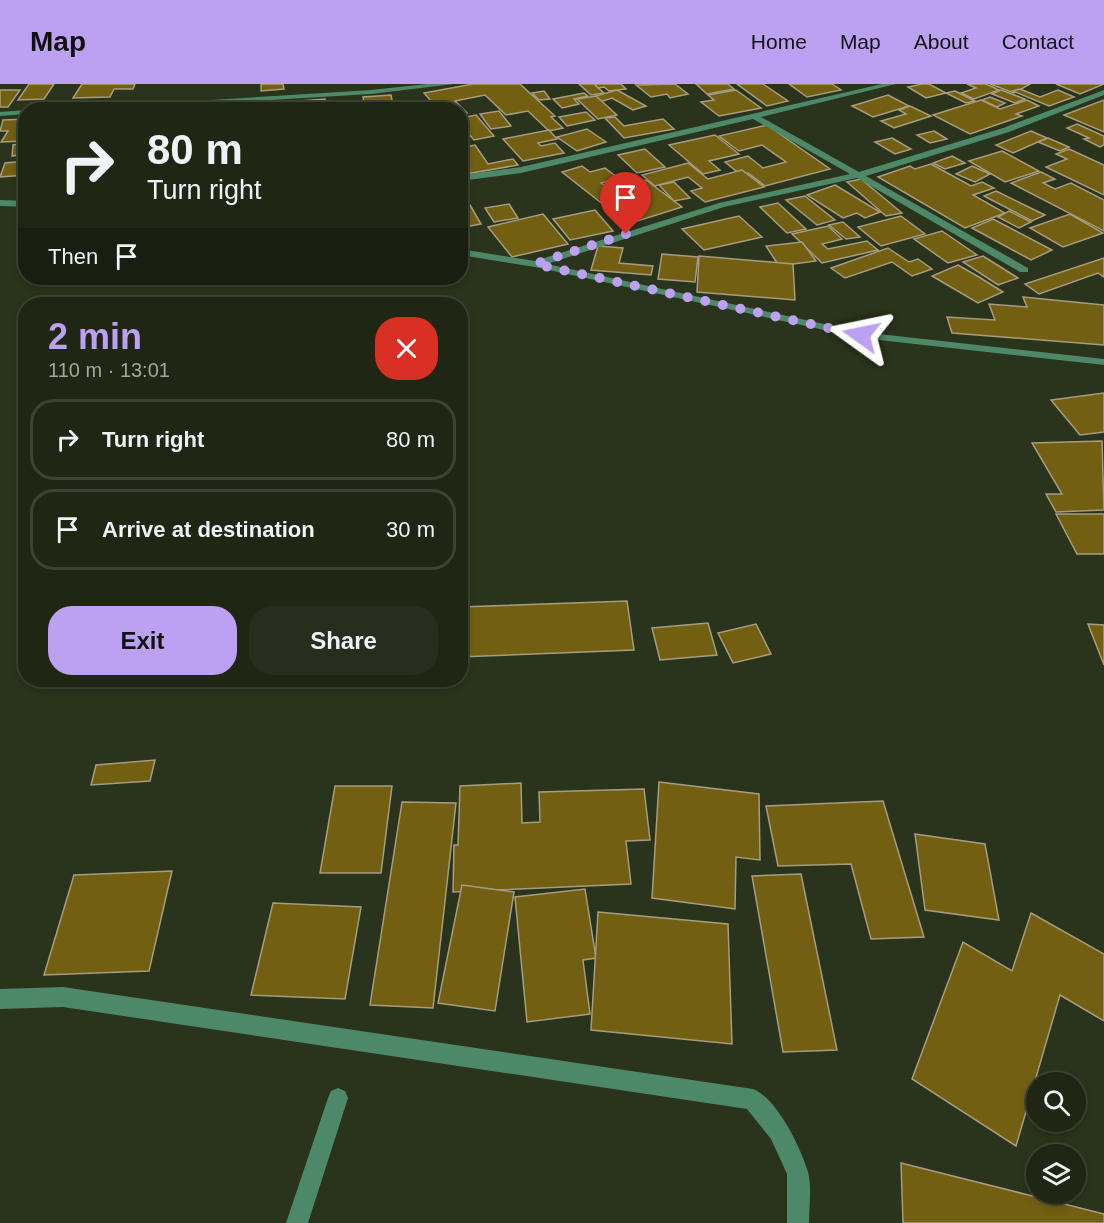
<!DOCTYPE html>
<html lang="en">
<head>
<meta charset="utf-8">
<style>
  :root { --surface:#202614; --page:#282e1d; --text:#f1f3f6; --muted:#a2a5a0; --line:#3d4334; --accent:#bca0f2 }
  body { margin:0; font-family:Helvetica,sans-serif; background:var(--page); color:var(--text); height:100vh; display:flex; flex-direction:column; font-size:22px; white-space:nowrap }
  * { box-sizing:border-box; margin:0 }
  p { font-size:20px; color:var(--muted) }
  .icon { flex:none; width:33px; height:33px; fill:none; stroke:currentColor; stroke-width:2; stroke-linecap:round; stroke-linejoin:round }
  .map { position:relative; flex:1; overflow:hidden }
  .details { position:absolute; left:18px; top:213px; width:450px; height:390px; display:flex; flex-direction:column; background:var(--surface); border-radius:24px; box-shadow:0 3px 9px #0003,0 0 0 2px var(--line) }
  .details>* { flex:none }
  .guide { position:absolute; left:18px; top:18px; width:450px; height:183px; border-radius:24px; box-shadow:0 3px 9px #0003,0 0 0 2px var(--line); background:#202614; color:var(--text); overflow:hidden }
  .fabs { position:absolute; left:1026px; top:988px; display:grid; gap:12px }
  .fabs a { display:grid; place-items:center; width:60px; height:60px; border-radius:50%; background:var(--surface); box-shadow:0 3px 9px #0003,0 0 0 2px var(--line); font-size:30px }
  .pin { position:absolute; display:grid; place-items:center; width:51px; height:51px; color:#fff; margin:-62px -26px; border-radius:50% 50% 50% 0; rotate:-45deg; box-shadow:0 0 6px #0007 }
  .pin .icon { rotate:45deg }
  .me { position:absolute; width:66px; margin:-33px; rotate:282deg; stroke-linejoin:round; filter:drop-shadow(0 0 4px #0008) }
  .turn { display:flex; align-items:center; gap:21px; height:126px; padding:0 30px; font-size:27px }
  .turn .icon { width:78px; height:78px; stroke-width:2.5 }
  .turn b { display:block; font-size:42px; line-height:51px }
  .then { display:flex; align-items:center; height:57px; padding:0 30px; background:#0003; gap:12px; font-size:22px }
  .round { display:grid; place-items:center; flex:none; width:63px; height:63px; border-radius:24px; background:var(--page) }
  .headline { display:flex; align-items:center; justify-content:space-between; height:102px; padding:0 30px }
  h1 { font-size:36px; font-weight:700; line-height:45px; color:var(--accent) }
  .action { display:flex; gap:12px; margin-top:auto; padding:12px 30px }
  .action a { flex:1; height:69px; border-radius:24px; background:var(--accent); color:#111; font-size:24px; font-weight:700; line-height:69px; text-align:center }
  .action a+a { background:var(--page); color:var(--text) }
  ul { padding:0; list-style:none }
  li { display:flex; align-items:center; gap:18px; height:81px; margin:0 12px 9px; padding:0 18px; border:3px solid var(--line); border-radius:24px }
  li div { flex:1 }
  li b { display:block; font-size:22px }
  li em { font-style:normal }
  header { display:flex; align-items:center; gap:36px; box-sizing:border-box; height:84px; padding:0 30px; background:var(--accent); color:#111 }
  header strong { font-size:28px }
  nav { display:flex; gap:33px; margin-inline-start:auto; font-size:21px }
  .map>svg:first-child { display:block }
  .building { fill:#735f12; stroke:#a69d80; stroke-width:1.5 }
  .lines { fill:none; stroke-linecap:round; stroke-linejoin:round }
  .minor { fill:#4d8868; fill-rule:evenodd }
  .route { stroke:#bca0f2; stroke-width:10; stroke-dasharray:0 18 }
</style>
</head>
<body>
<header>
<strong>Map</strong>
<nav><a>Home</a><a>Map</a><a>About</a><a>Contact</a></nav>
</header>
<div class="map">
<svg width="1104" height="1139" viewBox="0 0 1104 1139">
  <rect width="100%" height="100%" fill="#2a331b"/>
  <g class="building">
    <path d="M 29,0 L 54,0 L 44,15 L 18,16 Z"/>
    <path d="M 82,0 L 135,0 L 133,5 L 114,5 L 110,13 L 73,14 Z"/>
    <path d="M 261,0 L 283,0 L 284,5 L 261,7 Z"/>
    <path d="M 473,0 L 520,0 L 555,32 L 551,33 L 563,44 L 549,47 L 528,27 L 506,31 L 485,11 L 455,17 L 467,29 L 460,30 L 460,26 L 439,26 L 424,9 Z"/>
    <path d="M 579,0 L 594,0 L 604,9 L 591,11 Z"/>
    <path d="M 595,0 L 621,0 L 626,5 L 609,7 L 604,3 L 598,4 Z"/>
    <path d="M 675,0 L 688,10 L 670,14 L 667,10 L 651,13 L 636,1 Z"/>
    <path d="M 696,0 L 728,0 L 734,5 L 707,10 Z"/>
    <path d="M 737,0 L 763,0 L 788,17 L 767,22 Z"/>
    <path d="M 789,0 L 832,0 L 841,6 L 807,13 Z"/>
    <path d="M 922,0 L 929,0 L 946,9 L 926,14 L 908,3 Z"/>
    <path d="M 967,0 L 986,0 L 999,6 L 974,15 L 961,9 L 976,4 Z"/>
    <path d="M 990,0 L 1030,0 L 1014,9 Z"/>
    <path d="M 1056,0 L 1104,0 L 1080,10 Z"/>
    <path d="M 1020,5 L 1040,13 L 1058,6 L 1074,13 L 1049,22 L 1013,7 Z"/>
    <path d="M 0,6 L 20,6 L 8,23 L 0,23 Z"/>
    <path d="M 617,6 L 646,22 L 633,26 L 612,14 L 600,18 L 592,13 Z"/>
    <path d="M 736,6 L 761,24 L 719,32 L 701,18 L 714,16 L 708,11 Z"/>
    <path d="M 1001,6 L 1025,15 L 1015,19 L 992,10 Z"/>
    <path d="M 544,7 L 550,15 L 539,16 L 532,9 Z"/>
    <path d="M 955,7 L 975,17 L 966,19 L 946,9 Z"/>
    <path d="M 584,9 L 588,12 L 574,15 L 579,20 L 562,24 L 553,15 Z"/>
    <path d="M 391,11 L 394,26 L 365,26 L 363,13 Z"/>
    <path d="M 888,11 L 909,22 L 873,33 L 852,22 Z"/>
    <path d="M 596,12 L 617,31 L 598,35 L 577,15 Z"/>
    <path d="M 990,13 L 1005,19 L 997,23 L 982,16 Z"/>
    <path d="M 325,15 L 326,21 L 308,22 L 308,26 L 259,26 L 259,20 Z"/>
    <path d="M 981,16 L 1000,25 L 1027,16 L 1039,22 L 1016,30 L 1022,32 L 970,50 L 933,31 Z"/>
    <path d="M 1104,16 L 1104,48 L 1064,31 Z"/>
    <path d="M 357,18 L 355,26 L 331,26 L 333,19 Z"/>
    <path d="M 252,20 L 251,26 L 203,26 L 204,23 Z"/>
    <path d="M 910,22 L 931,32 L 894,44 L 881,37 L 906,30 L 899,26 Z"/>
    <path d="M 499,27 L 511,42 L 491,45 L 480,30 Z"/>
    <path d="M 586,28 L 595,36 L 567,42 L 559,33 Z"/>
    <path d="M 476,31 L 494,52 L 474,56 L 460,40 L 460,34 Z"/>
    <path d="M 615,33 L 624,42 L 663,35 L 674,45 L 624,54 L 605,34 Z"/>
    <path d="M 26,35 L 26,57 L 1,58 L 8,47 L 0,47 L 3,36 Z"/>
    <path d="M 1077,40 L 1104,52 L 1104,61 L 1100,63 L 1084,55 L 1089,54 L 1067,44 Z"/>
    <path d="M 767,41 L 830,85 L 765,102 L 748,89 L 741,91 L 725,78 L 748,72 L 763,84 L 786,78 L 762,61 L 739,67 L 719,52 Z"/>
    <path d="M 587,45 L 606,58 L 577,67 L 557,53 Z"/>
    <path d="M 549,46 L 557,55 L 538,59 L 541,62 L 555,59 L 564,69 L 523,77 L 503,55 Z"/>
    <path d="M 934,47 L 947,55 L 930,59 L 917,51 Z"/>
    <path d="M 1031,47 L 1047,54 L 1013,69 L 996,61 Z"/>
    <path d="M 715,51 L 739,70 L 709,77 L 720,86 L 703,90 L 669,61 Z"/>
    <path d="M 892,54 L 911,65 L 895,70 L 875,58 Z"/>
    <path d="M 1048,54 L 1069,63 L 1060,67 L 1038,58 Z"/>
    <path d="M 26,59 L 26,70 L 12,72 L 13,61 Z"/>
    <path d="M 475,61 L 488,80 L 513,75 L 518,81 L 460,91 L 460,64 Z"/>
    <path d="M 645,65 L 665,83 L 637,89 L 618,71 Z"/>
    <path d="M 1069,65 L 1104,81 L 1104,111 L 1046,83 L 1067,75 L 1056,70 Z"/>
    <path d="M 1002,67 L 1039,87 L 1005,98 L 969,77 Z"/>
    <path d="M 952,72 L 965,79 L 945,85 L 933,79 Z"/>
    <path d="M 26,77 L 26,91 L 0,93 L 5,79 Z"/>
    <path d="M 688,79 L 708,95 L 742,86 L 764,103 L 705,118 L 691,107 L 702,104 L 688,93 L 655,102 L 642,91 Z"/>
    <path d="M 931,80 L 971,102 L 982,98 L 994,104 L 973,111 L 1005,129 L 965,144 L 878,93 L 910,82 L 915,85 Z"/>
    <path d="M 582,82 L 590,88 L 605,84 L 618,94 L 601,99 L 621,114 L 639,108 L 629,101 L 646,96 L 682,123 L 628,140 L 562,88 Z"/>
    <path d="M 972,82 L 990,90 L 975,98 L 956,90 Z"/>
    <path d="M 1041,88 L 1055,95 L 1043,99 L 1055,105 L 1071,99 L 1104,116 L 1104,147 L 1011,99 Z"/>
    <path d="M 861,95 L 902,129 L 886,132 L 847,98 Z"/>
    <path d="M 674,98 L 690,114 L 674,117 L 659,101 Z"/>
    <path d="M 835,101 L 880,128 L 865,134 L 857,129 L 843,134 L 807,111 Z"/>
    <path d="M 996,107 L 1045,131 L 1032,137 L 984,112 Z"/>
    <path d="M 805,112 L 835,136 L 817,141 L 786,116 Z"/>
    <path d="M 778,119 L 806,145 L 787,149 L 760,123 Z"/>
    <path d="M 509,120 L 518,134 L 494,138 L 485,124 Z"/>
    <path d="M 470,121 L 481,140 L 460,144 L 460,123 Z"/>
    <path d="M 595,126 L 613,147 L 570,156 L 553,135 Z"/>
    <path d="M 1009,127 L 1031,138 L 1019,144 L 998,133 Z"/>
    <path d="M 543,130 L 568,160 L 512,173 L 488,143 Z"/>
    <path d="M 1070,130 L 1103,149 L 1063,163 L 1030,144 Z"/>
    <path d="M 739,132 L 762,153 L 704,166 L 682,145 Z"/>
    <path d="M 901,132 L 925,150 L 881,162 L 858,143 Z"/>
    <path d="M 993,135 L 1052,166 L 1031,176 L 972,144 Z"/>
    <path d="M 843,138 L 860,153 L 846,155 L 829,141 Z"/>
    <path d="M 828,142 L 842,155 L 822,160 L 828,165 L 867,157 L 878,166 L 822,179 L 792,150 Z"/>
    <path d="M 942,147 L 977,171 L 948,179 L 914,155 Z"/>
    <path d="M 802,158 L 816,177 L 779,182 L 766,162 Z"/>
    <path d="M 598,162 L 623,164 L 619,179 L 653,182 L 651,191 L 591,186 Z"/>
    <path d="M 888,164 L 909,178 L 918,175 L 932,185 L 912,192 L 892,178 L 845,194 L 831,184 Z"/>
    <path d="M 662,170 L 698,173 L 695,198 L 658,195 Z"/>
    <path d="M 699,172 L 793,180 L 795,216 L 697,208 Z"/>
    <path d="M 983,172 L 1018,194 L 998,201 L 963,178 Z"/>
    <path d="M 1104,174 L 1104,193 L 1098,189 L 1039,210 L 1025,200 Z"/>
    <path d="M 958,181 L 979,193 L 1003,208 L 978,219 L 932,192 Z"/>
    <path d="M 1023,213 L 1104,221 L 1104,261 L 952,249 L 947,233 L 995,236 L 989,220 L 1027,223 Z"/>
    <path d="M 1104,309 L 1104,348 L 1080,351 L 1051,316 Z"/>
    <path d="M 1102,357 L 1104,426 L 1056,428 L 1046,410 L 1062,410 L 1032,359 Z"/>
    <path d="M 1056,430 L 1104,430 L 1104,470 L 1077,470 Z"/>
    <path d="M 627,517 L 634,566 L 460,573 L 460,523 Z"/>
    <path d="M 708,539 L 717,571 L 660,576 L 652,544 Z"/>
    <path d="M 756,540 L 771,570 L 733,579 L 718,549 Z"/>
    <path d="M 1088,540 L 1104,541 L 1104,581 Z"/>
    <path d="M 155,676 L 150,697 L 91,701 L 96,681 Z"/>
    <path d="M 659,698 L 759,710 L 760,776 L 736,773 L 735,825 L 652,814 Z"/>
    <path d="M 521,699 L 522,739 L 540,738 L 539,708 L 644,705 L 650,756 L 626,757 L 631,800 L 453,808 L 454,761 L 458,761 L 460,702 Z"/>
    <path d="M 335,702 L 392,702 L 381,789 L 320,789 Z"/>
    <path d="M 883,717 L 924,853 L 871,855 L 851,780 L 778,782 L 766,722 Z"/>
    <path d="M 402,718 L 456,719 L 433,924 L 370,921 Z"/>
    <path d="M 915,750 L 985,760 L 999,836 L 925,826 Z"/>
    <path d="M 172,787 L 149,887 L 44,891 L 74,791 Z"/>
    <path d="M 801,790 L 837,966 L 783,968 L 752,792 Z"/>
    <path d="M 462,801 L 514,808 L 495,927 L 438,919 Z"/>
    <path d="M 585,805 L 596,874 L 583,876 L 590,930 L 527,938 L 515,813 Z"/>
    <path d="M 273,819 L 361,823 L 345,915 L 251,911 Z"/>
    <path d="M 598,828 L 728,840 L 732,960 L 591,946 Z"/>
    <path d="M 1031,829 L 1104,870 L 1104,937 L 1060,911 L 1016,1062 L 912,995 L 963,858 L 1012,887 Z"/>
    <path d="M 901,1079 L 1104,1130 L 1104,1139 L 903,1139 Z"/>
  </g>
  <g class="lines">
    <g class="minor">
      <path d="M 427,0 L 454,0 L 371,10 L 104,26 L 49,26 L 371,6 Z"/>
      <path d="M 882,0 L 896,0 L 761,33 L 859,88 L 1003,44 L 1104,6 L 1104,11 L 1009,48 L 866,92 L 1028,184 L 1028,188 L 1020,188 L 857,94 L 724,123 L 547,180 L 861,248 L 1104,275 L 1104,281 L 861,254 L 535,183 L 460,171 L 460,165 L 535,177 L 719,119 L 850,90 L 753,35 L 521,89 L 460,97 L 460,91 L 521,83 Z"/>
      <path d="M 26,26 L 26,30 L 0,32 L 0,28 Z"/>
      <path d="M 0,116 L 26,117 L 26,123 L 0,122 Z"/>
      <path d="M 63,903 L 753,1005 C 777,1014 801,1064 808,1088 C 812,1103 809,1123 809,1139 L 787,1139 L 787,1090 L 771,1055 L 747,1025 L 63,923 L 0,925 L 0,905 Z"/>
      <path d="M 338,1004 L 345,1007 L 348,1014 L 308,1139 L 286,1139 L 328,1014 L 331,1007 Z"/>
    </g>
  </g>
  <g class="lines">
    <path class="route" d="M 626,150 L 535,180 L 861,251"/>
  </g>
</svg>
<div class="fabs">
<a><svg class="icon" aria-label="search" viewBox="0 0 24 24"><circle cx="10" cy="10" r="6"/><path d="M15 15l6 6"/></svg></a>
<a><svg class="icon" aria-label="layers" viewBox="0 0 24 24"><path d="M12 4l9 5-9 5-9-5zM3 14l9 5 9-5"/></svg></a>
</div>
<div class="pin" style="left:626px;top:150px;background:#d93025"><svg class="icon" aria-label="arrive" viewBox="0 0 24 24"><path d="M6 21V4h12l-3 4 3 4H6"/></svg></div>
<svg class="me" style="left:861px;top:251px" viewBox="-20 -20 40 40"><path d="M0-17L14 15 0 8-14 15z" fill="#bca0f2" stroke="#fff" stroke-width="4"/></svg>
<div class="guide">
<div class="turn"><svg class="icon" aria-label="right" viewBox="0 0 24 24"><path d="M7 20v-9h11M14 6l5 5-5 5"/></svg><div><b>80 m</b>Turn right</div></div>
<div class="then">Then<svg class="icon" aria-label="arrive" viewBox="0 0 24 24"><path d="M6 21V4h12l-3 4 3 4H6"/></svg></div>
</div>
<section class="details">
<div class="headline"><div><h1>2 min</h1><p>110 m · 13:01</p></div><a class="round" style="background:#d93025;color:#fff"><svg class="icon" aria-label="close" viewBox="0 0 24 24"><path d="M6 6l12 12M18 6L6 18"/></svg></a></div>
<ul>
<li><svg class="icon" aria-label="right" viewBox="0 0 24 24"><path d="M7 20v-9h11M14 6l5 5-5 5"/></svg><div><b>Turn right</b></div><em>80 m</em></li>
<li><svg class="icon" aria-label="arrive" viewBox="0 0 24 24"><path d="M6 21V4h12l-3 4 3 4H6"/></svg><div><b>Arrive at destination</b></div><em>30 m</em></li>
</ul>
<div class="action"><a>Exit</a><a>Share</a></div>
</section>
</div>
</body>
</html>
